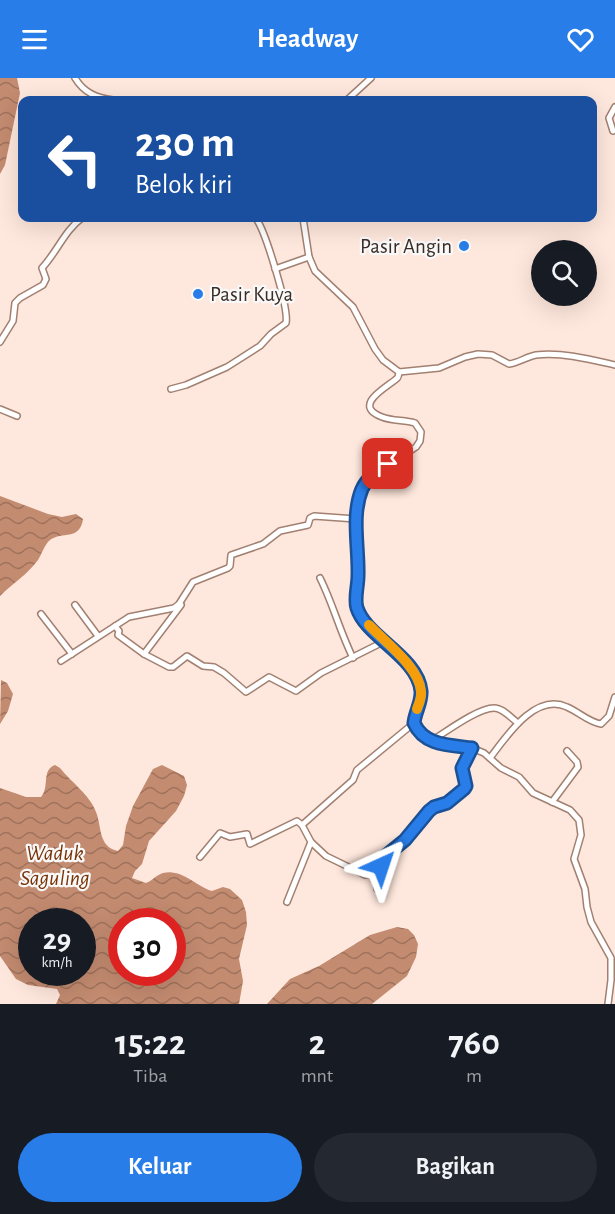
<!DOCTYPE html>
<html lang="id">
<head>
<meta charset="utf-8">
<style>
  :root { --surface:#171b24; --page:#242831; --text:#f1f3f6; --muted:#9ea1a6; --accent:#287de8 }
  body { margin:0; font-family:"Alegreya Sans",sans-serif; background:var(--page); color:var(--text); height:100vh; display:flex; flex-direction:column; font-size:22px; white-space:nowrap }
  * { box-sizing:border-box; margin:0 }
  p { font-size:20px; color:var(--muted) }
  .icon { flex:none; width:33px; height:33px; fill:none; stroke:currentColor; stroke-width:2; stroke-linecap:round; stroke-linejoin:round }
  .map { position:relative; height:926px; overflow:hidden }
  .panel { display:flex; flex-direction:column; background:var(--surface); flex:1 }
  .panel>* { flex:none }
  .top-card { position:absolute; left:18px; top:18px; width:579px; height:126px; border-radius:12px; box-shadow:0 6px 24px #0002; background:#1a4fa0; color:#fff; overflow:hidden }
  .buttons { position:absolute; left:531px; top:162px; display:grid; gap:12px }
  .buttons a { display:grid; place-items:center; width:66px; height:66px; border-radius:50%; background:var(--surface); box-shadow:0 6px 24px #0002; font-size:30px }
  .speed { position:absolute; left:18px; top:830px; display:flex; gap:12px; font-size:30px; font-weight:700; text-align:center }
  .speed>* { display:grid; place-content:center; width:78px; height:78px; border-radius:50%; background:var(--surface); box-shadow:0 6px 24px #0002; line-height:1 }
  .speed small { font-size:15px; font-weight:400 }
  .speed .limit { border:9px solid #d22; background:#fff; color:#111 }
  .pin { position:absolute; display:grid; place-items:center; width:51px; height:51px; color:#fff; margin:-26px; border-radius:12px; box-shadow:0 3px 9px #0006 }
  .me { position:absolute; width:66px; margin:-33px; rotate:42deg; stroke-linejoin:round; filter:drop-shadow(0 0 4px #0008) }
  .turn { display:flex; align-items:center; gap:21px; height:126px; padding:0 18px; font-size:27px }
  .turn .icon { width:78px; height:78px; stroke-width:2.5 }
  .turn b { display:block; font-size:42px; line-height:51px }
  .eta { display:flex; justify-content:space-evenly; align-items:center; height:102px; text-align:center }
  .eta b { font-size:36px; font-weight:700; line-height:42px }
  .action { display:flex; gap:12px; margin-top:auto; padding:12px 18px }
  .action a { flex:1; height:69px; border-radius:36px; background:var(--accent); color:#fff; font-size:24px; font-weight:700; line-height:69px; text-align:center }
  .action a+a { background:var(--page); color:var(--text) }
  header { display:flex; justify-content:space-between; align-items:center; height:78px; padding:0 18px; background:var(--accent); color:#fff; font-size:27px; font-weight:700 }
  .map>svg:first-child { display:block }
  .water { fill:url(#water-waves); fill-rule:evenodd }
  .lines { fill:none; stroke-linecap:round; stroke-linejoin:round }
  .minor-casing { stroke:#a28071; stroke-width:8 }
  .minor { stroke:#fff; stroke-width:5 }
  .route-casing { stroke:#1a5197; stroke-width:15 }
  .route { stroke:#287de8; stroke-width:10 }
  .slow { stroke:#f59e0b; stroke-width:10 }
  .poi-dot { fill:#287de8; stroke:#f9f9f9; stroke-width:2 }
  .labels { text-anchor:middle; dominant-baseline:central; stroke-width:4.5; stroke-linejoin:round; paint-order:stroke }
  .poi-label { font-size:21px; fill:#3c2e27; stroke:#f9f9f9; text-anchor:end }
  .water-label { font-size:22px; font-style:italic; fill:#783307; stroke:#f9f9f9 }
</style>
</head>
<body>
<header><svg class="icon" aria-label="menu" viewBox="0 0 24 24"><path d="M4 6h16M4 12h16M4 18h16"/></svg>Headway<svg class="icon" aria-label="heart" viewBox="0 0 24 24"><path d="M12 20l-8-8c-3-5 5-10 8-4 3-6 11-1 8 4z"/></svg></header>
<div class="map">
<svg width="615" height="926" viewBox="0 0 615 926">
  <defs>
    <pattern id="water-waves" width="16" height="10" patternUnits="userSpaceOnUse" patternTransform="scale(1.5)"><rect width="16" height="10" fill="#c38b70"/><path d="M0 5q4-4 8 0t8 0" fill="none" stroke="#a0725c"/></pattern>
  </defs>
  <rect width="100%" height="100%" fill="#fee7dc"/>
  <g class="water">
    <path d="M 0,0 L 17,0 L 20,15 L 5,87 L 0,96 Z"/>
    <path d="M 0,418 L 48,436 L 62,439 L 76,436 L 83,441 C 80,463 62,453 50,462 C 44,467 42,476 38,482 C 28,496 12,506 0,518 Z"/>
    <path d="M 1,602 L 7,605 L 13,616 L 8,633 L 0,646 Z"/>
    <path d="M 55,687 L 60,690 C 71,704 90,717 96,734 C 102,749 98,769 118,773 L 123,767 L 126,748 L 133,728 L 153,691 L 162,687 L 184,698 L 187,707 L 184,718 L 176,733 L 149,763 L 142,786 L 135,793 L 132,800 L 146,805 C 152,803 156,797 163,795 C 181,790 196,808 212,813 L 223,809 L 230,811 L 242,822 L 246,834 L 247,847 L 239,881 L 243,903 L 239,926 L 56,926 L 60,917 L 57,911 L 28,907 L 16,901 L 0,878 L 0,710 L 26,719 L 41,719 C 50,709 41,692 55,687 ZM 32,843 L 82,843 L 82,894 L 32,894 ZM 122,843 L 172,843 L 172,894 L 122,894 Z"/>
    <path d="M 397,849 L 408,851 L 414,857 L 418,866 L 416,879 L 407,898 L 372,926 L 267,926 L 290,901 L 319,888 L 370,857 Z"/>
  </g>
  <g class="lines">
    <g class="minor-casing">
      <g id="minor">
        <path d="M 75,0 C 84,15 97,20 113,22"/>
        <path d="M 347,22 L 371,0"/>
        <path d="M 613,53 L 609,40 L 615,29"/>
        <path d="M 303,140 L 309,179 L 315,193 L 353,229 L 375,271 L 383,282 L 399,294 C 398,299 399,299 395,302 C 385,310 352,328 382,339 C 392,343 404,342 415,345 L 421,354 L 420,363 L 416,369 L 370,400 L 362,411 L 356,441 L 357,530 L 366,544 L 402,579 L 416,600 L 422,615 L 414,645 L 420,655 L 431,663 L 472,670 L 484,675 L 501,690 L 519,699 L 533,715 L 570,732 L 579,742 L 581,757 L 574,781 L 585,811 L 587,829 L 591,844 L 611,880 L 611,902 L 608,926"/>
        <path d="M 275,191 L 309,179"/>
        <path d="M 0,264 L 13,243 L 15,225 L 20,220 L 43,207 L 46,201 L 42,190 C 57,174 65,152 82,140"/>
        <path d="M 399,294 L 439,290 L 465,279 L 478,276 L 492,277 L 509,286 C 518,285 526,279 536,277 C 562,274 589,281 615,287"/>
        <path d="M 171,311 L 186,307 L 227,289 L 260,268 L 271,256 L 286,245 C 289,230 266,156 257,142"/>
        <path d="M 0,331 L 17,338"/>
        <path d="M 320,500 C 333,526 340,554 353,580"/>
        <path d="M 75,527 L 98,558"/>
        <path d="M 41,536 L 72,576"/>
        <path d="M 115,548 L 119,553 L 118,557 L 144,576 L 169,589 L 173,589 L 187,578 L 203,588 L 214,589 L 224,595 L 246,614 L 269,599 L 296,613 L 321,595 L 385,563"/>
        <path d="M 144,576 L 181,527"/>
        <path d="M 61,583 L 129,539 L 174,530 L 179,526 L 193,504 L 228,490 L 230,488 L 231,477 L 263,466 L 280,453 L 308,447 L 310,440 L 314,438 L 356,441"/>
        <path d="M 431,663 C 446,654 478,630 494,630 C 503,630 511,640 518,645"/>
        <path d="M 490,680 C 506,659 535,614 567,629 C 579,634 588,644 601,646 L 609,638 L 615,619"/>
        <path d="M 552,724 L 578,689 L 577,684 L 567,673"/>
        <path d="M 311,764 L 326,778 L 365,797 C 375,797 381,791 382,782 L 401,766 L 428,733 L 434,729 L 447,725 L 464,711 L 466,708 L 462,690 L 472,670"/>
        <path d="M 200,779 L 220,755 L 230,759 L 247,756 L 250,766 L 297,743 L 302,747 L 353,702 L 357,692 L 414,645"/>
        <path d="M 371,796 L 376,798 L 377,811"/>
        <path d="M 287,824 L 311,764 L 302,747"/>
      </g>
    </g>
    <use href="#minor" class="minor"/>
  </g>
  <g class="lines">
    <g class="route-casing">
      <path id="route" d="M 381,788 L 383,780 L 405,762 L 429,733 L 434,729 L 447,725 L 464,711 L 466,708 L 462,690 L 472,670 C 450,667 424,668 414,645 C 415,634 422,624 421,613 C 418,579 366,559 357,530 C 354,521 358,508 358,498 C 359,470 351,437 362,411 C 367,400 378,392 388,386"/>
    </g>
    <use href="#route" class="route"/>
    <path class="slow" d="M 369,547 C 385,564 419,589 421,613 C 422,620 419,625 417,631"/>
  </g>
  <g class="poi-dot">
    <circle cx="464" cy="168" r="6"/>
    <circle cx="198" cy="216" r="6"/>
  </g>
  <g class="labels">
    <g class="poi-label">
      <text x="452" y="168">Pasir Angin</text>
      <text x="210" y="216" text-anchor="start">Pasir Kuya</text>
    </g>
    <g class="water-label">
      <text x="55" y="775">Waduk<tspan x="55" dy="25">Saguling</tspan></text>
    </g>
  </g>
</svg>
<div class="buttons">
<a><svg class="icon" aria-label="search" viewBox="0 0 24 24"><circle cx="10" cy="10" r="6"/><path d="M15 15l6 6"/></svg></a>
</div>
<div class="speed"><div>29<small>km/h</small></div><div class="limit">30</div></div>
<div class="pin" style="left:388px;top:386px;background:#d93025"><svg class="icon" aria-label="arrive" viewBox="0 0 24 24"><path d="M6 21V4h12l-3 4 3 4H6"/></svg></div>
<svg class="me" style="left:381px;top:788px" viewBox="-20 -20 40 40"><path d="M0-17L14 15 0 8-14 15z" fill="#287de8" stroke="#fff" stroke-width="4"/></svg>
<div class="top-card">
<div class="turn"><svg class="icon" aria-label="left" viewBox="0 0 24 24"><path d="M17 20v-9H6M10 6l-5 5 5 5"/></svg><div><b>230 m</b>Belok kiri</div></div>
</div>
</div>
<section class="panel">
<div class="eta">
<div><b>15:22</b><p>Tiba</p></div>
<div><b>2</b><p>mnt</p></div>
<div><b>760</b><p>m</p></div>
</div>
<div class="action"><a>Keluar</a><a>Bagikan</a></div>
</section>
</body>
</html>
